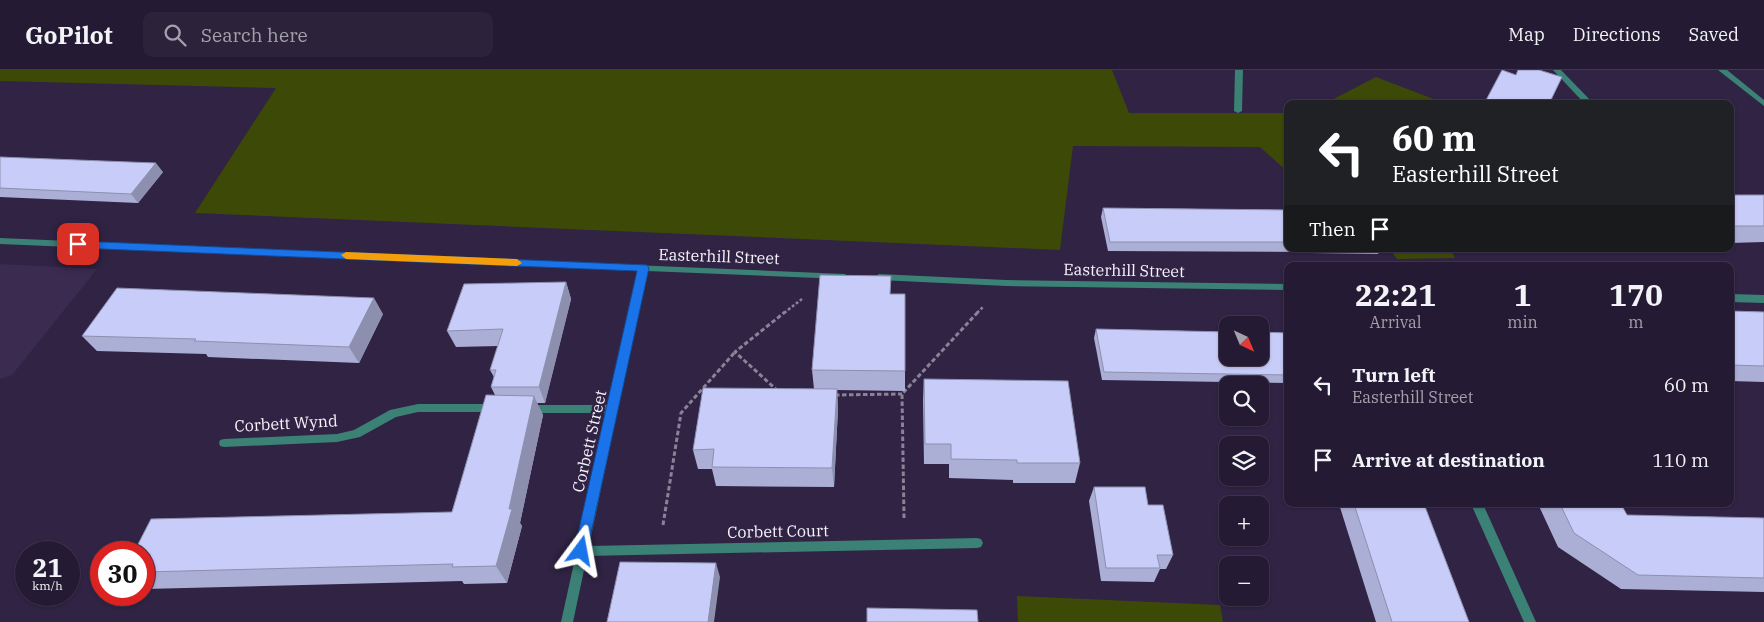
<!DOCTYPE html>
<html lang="en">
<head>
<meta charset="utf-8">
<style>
  :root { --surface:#241a33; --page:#2c233b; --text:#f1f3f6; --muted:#a3a1ac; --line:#41384e }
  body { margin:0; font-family:"IBM Plex Serif",serif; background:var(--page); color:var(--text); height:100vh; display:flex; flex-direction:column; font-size:19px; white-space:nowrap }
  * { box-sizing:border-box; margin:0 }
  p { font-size:16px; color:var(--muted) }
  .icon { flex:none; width:28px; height:28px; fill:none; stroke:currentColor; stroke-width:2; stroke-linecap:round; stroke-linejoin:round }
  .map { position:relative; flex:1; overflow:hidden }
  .details { position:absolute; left:1284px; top:192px; width:450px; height:245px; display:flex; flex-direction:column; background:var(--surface); border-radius:10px; box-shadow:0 1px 4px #0004,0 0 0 1px var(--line) }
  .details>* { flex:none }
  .hud { position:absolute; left:1284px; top:30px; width:450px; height:152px; border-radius:10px; box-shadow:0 1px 4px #0004,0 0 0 1px var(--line); background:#202124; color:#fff; overflow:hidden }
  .needle { width:32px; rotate:136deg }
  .controls { position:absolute; left:1219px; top:246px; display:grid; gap:10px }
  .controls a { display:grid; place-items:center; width:50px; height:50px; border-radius:10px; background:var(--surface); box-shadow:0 1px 4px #0004,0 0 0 1px var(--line); font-size:25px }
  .speed { position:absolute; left:15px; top:471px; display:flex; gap:10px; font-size:25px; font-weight:700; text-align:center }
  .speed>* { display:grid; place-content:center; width:65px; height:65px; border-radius:50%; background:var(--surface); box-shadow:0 1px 4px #0004,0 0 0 1px var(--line); line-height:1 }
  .speed small { font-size:12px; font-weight:400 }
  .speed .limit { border:8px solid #d22; background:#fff; color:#111 }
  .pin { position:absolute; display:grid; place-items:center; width:42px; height:42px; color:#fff; margin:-21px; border-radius:10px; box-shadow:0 2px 8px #0006 }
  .me { position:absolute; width:55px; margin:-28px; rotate:13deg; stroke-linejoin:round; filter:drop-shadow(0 0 4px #0008) }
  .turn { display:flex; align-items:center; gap:18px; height:105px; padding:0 25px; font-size:22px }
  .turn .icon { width:65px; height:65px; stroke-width:2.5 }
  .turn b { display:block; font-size:35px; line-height:42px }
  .then { display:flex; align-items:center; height:48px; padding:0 25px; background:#0003; gap:10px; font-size:19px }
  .eta { display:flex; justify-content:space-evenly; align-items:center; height:85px; text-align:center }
  .eta b { font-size:30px; font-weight:700; line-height:35px }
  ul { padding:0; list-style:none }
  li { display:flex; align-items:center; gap:15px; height:75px; padding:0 25px }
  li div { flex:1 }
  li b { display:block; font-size:19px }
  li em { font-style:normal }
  header { display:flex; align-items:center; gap:30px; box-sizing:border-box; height:70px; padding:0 25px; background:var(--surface); border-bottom:1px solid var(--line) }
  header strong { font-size:24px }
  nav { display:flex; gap:28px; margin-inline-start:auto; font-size:18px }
  .search { width:350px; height:45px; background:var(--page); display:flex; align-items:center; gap:12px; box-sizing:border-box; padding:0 18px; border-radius:10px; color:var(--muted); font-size:19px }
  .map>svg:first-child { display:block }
  .built { fill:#3b2b51 }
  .green { fill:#3d4a07 }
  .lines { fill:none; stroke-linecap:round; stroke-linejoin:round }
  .path-far1 { stroke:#8a8298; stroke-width:2.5; stroke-dasharray:3 2; stroke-linecap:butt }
  .path { stroke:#8a8298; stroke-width:3; stroke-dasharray:4.5 2.5; stroke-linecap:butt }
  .minor { fill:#3c8175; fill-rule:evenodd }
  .tertiary { fill:#3c8175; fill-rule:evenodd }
  .wall { fill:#acafd5 }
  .shaded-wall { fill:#8c8fae }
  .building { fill:#c8ccf8; stroke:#8c8fae }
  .route { fill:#1a73e8; stroke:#114b97 }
  .slow { fill:#f59e0b }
  .labels { text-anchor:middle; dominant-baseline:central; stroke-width:5; stroke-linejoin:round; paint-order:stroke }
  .street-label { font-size:16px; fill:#f6f3fc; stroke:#302344 }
</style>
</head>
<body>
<header>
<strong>GoPilot</strong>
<div class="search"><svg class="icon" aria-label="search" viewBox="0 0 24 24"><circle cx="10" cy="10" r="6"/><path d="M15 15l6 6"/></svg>Search here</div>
<nav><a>Map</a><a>Directions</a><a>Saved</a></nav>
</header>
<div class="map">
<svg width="1764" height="552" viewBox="0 0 1764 552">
  <rect width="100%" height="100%" fill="#302344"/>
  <path class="built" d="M 0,194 L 97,199 L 12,305 L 0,309 Z"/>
  <g class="green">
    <path d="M 0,0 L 1112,0 L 1129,43 L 1287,43 L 1287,101 L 1260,77 L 1073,76 L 1060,180 L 195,143 L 276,18 L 0,11 Z"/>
    <path d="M 1376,7 L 1436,30 L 1436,34 L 1324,34 Z"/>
    <path d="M 1390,179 L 1450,179 L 1455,188 L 1397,189 Z"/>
    <path d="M 1017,526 L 1220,535 L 1223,552 L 1018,552 Z"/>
  </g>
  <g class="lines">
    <g class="path-far1">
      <path d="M 784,243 L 802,229"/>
      <path d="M 977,243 L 983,237"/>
    </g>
    <g class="path">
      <path d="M 778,321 L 735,282 L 785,242"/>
      <path d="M 835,325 L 902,324"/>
      <path d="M 904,448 L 902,324 L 978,242"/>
      <path d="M 663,455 L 681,343 L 735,282"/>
    </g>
    <g class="minor">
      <path d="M 1235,0 L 1243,0 L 1242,41 L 1238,43 L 1234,41 Z"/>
      <path d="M 1553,0 L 1561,0 L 1594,34 L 1585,34 Z"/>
      <path d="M 0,168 L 845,204 L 847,206 L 845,208 L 842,209 L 647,201 L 589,476 L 977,468 L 981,469 L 983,473 L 981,477 L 977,478 L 587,486 L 573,552 L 561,552 L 607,343 L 527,343 L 523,342 L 522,339 L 523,336 L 527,335 L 608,335 L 638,201 L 0,174 Z"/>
      <path d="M 879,204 L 1006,210 L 1288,214 L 1288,220 L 1006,216 L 879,210 L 874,207 Z"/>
      <path d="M 1730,224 L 1764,225 L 1764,233 L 1730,232 Z"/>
      <path d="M 418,334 L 495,334 L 499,335 L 500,338 L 499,341 L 495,342 L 418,342 L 396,347 L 360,367 L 337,372 L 224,377 L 220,376 L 219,373 L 220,370 L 224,369 L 337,364 L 354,360 L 390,340 Z"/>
      <path d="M 1471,434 L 1483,434 L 1536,552 L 1524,552 Z"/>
    </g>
    <path class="tertiary" d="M 1718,0 L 1727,0 L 1764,30 L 1764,36 Z"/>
  </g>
  <g class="wall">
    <path d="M 0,87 L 163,102 L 138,133 L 0,127 Z"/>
    <path d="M 1730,125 L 1764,125 L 1764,172 L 1730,173 Z"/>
    <path d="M 1103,138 L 1288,140 L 1288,179 L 1380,179 L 1378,184 L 1309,183 L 1308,182 L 1108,181 L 1101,147 Z"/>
    <path d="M 566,212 L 571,229 L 545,333 L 537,333 L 543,345 L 520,453 L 522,456 L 507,513 L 464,514 L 462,511 L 145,519 L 144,518 L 144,482 L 452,442 L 495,325 L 491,317 L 494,307 L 490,300 L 498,276 L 456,277 L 447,261 Z"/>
    <path d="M 890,224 L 905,301 L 905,321 L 837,320 L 838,339 L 834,417 L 716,416 L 712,399 L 698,399 L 693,380 L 814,319 L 812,300 Z"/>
    <path d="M 1730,241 L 1764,242 L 1764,312 L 1730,311 Z"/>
    <path d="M 383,244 L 359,293 L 208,287 L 206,284 L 97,281 L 82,266 Z"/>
    <path d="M 1096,259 L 1288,263 L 1288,313 L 1102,310 L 1094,268 Z"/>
    <path d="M 924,309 L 1080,393 L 1075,413 L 1013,413 L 1013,410 L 949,408 L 949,394 L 924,394 L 923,330 Z"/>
    <path d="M 1094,417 L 1148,435 L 1173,485 L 1166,499 L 1160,499 L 1154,512 L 1101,511 L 1089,431 Z"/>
    <path d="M 1339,434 L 1424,434 L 1469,552 L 1376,552 Z"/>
    <path d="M 1538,434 L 1621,434 L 1627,445 L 1764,448 L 1764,522 L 1621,519 L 1558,477 Z"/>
  </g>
  <g class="shaded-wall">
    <path d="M 156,93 L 163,102 L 138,133 L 131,124 Z"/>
    <path d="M 566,212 L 571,229 L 545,333 L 539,317 Z"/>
    <path d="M 374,228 L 383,244 L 359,293 L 349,277 Z"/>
    <path d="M 837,319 L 838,339 L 834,417 L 832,398 Z"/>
    <path d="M 534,326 L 543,345 L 520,453 L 522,456 L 507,513 L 496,496 Z"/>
    <path d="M 716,493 L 720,507 L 714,552 L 708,552 Z"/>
  </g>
  <g class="building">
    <path d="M 1502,0 L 1516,5 L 1518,0 L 1539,0 L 1562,7 L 1549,34 L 1484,34 Z"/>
    <path d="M 0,87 L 156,93 L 131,124 L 0,118 Z"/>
    <rect x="1730" y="125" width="34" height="31"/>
    <path d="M 1103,138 L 1288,140 L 1288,172 L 1110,172 Z"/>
    <path d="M 820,205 L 891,206 L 890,224 L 905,224 L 905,301 L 812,300 Z"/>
    <path d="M 566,212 L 539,317 L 491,317 L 496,300 L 490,300 L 503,259 L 447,261 L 464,214 Z"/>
    <path d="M 117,218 L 374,228 L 349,277 L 194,271 L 196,269 L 82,266 Z"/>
    <path d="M 1730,241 L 1764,242 L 1764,296 L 1730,295 Z"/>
    <path d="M 1096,259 L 1228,262 L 1228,288 L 1260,288 L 1260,262 L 1288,263 L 1288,305 L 1104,302 Z"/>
    <path d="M 924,309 L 1068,311 L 1080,393 L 1017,393 L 1017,390 L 951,389 L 951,374 L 925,374 Z"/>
    <path d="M 703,318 L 837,319 L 832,398 L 712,397 L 714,379 L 693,380 Z"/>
    <path d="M 486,325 L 534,326 L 509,439 L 512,439 L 496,496 L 452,497 L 453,494 L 144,502 L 144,482 L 134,482 L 151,449 L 452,442 Z"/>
    <path d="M 1094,417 L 1145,417 L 1148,435 L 1163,435 L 1173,485 L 1157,485 L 1160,498 L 1106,498 Z"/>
    <path d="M 1354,434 L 1424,434 L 1469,552 L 1392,552 Z"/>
    <path d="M 1560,434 L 1621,434 L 1627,445 L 1764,448 L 1764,508 L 1638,505 L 1574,463 Z"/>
    <path d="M 620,492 L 716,493 L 708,552 L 607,552 Z"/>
    <path d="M 867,538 L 977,540 L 978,552 L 867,552 Z"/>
  </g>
  <path class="route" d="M 78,171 L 647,195 L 649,198 L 586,486 L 581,487 L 576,486 L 574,481 L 637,201 L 78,178 L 73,174 Z"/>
  <path class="slow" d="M 346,182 L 517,189 L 522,193 L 517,196 L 346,189 L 341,185 Z"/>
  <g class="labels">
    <g class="street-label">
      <text transform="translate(719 186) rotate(2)">Easterhill Street</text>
      <text transform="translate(1124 200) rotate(1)">Easterhill Street</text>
      <text transform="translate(286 353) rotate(-3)">Corbett Wynd</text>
      <text transform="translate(589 371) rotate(-77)">Corbett Street</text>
      <text transform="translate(778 461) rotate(-1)">Corbett Court</text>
    </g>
  </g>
</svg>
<div class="controls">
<a><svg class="needle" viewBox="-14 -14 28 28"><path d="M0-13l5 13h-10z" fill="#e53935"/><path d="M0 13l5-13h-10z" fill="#a3a1ac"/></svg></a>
<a><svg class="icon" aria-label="search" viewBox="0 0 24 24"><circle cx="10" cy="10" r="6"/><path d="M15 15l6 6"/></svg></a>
<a><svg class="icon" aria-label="layers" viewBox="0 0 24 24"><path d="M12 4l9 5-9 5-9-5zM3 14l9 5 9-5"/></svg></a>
<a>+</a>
<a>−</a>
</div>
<div class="speed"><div>21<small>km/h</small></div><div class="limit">30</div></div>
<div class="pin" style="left:78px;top:174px;background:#d93025"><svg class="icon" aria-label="arrive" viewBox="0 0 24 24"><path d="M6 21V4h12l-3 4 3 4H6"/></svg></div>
<svg class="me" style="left:581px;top:481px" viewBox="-20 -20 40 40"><path d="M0-17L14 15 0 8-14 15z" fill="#1a73e8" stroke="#fff" stroke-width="4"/></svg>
<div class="hud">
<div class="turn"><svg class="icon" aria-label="left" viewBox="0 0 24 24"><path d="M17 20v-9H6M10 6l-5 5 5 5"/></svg><div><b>60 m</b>Easterhill Street</div></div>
<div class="then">Then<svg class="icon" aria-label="arrive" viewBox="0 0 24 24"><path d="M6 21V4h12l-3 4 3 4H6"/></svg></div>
</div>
<section class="details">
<div class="eta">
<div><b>22:21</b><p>Arrival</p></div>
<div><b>1</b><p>min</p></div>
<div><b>170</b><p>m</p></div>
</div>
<ul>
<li><svg class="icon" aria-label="left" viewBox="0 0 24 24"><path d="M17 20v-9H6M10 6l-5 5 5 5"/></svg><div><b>Turn left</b><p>Easterhill Street</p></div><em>60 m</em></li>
<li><svg class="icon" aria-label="arrive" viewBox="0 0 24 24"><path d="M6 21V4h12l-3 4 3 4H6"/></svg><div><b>Arrive at destination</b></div><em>110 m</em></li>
</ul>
</section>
</div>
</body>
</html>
